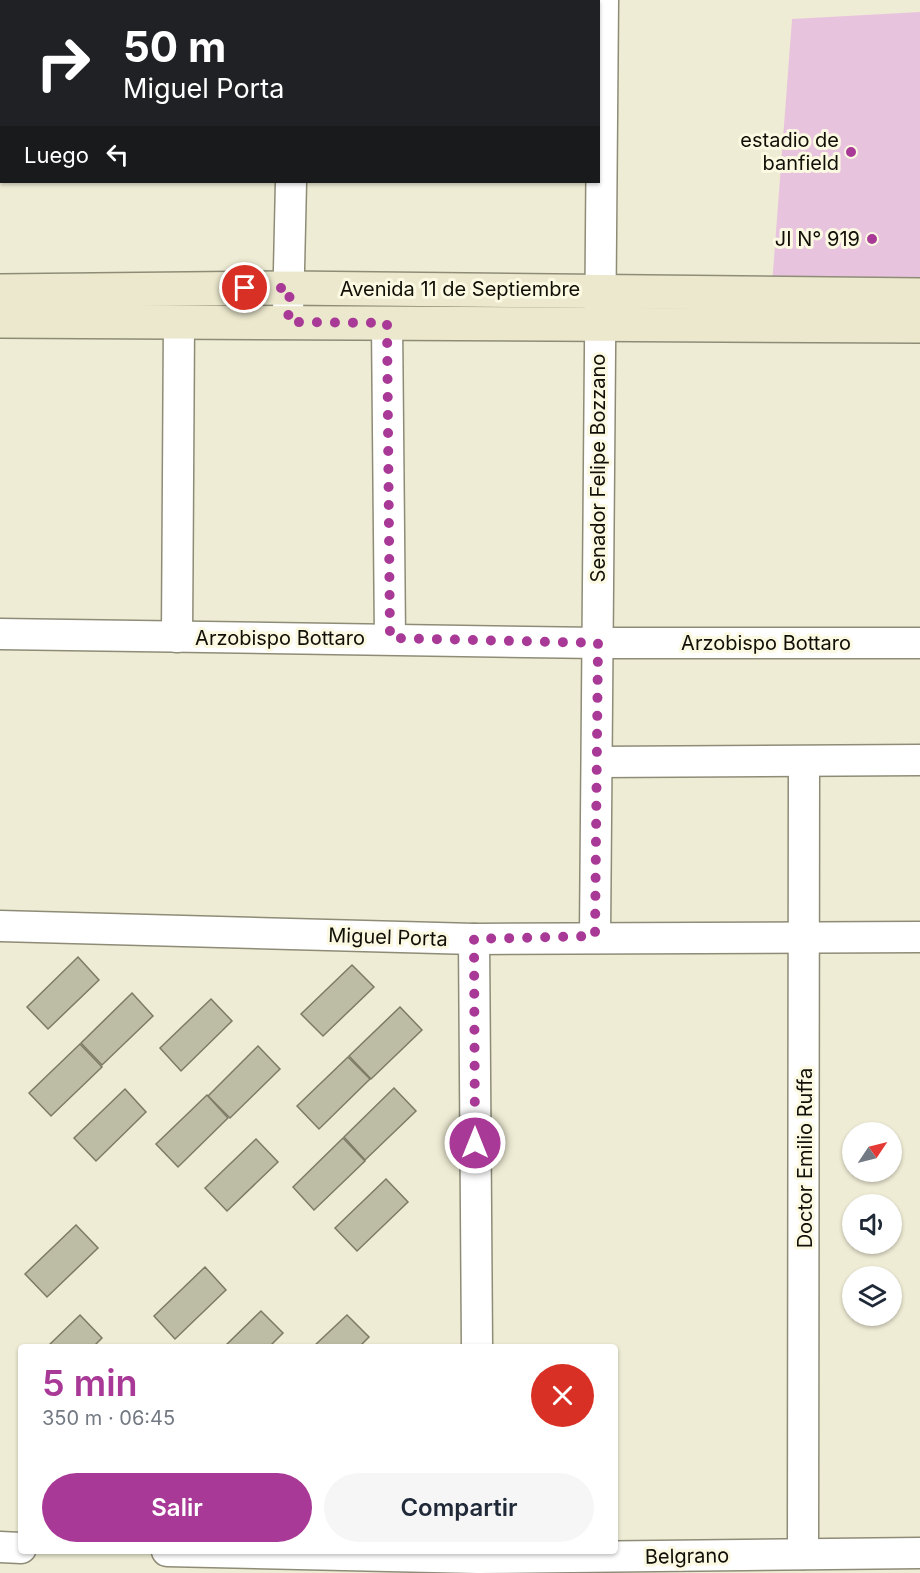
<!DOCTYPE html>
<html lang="es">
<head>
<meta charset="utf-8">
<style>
  :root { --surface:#fff; --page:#f6f6f7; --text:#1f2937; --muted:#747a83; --accent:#a93996 }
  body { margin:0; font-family:Inter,sans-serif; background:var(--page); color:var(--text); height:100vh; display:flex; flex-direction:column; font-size:22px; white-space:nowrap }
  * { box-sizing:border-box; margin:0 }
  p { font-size:20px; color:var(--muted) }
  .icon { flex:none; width:33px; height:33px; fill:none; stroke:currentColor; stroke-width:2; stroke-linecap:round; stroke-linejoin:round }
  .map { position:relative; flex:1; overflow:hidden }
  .details { position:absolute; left:18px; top:1344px; width:600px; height:210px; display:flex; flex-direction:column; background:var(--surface); border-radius:6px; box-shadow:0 2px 4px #0004 }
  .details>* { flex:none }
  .top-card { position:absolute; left:0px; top:0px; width:600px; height:183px; box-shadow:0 2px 4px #0004; background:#202124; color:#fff; overflow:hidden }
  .needle { width:39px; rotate:55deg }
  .tools { position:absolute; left:842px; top:1122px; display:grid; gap:12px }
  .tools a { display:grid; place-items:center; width:60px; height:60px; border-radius:50%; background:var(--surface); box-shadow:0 2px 4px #0004; font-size:30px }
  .pin { position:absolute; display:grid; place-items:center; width:51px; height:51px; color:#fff; margin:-26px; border:3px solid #fff; border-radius:50%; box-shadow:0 2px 6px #0007 }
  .me { position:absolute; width:66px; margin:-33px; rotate:0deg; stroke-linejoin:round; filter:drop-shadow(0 0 4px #0008) }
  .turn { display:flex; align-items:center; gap:21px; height:126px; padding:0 24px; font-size:27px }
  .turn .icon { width:78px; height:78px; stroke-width:2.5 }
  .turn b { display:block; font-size:42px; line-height:51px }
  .then { display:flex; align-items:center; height:57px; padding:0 24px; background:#0003; gap:12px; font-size:22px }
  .round { display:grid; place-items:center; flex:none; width:63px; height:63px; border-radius:32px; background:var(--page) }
  .headline { display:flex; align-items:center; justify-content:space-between; height:102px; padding:0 24px }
  h1 { font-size:36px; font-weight:600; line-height:45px; color:var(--accent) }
  .primary-button { display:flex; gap:12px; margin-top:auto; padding:12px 24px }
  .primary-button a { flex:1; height:69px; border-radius:36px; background:var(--accent); color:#fff; font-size:24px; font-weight:600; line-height:69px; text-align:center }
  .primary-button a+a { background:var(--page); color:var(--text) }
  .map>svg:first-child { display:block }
  .green { fill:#e8c3de }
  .building { fill:#bdbca5; stroke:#7d7b66; stroke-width:1.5 }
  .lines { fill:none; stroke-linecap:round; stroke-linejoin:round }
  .street-casing { stroke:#8e8c77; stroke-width:33 }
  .secondary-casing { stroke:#8e8c77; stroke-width:36 }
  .street { stroke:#fff; stroke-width:30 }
  .secondary { stroke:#ebe8cd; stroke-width:33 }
  .route { stroke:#a93996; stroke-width:10; stroke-dasharray:0 18 }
  .poi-dot { fill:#a93996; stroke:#fbf9e1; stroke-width:2 }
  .labels { text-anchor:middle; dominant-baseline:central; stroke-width:6; stroke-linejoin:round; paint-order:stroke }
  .poi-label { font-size:20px; fill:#111008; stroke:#fbf9e1; text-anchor:end }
  .street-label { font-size:20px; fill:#111008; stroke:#fbf9e1 }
</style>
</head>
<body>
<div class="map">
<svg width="920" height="1573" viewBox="0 0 920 1573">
  <rect width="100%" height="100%" fill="#eeecd4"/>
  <path class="green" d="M 920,12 L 920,285 L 772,285 L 792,19 Z"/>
  <g class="building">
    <path d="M 78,957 L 99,980 L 48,1029 L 27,1007 Z"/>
    <path d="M 352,965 L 374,987 L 323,1036 L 301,1014 Z"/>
    <path d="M 132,993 L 153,1016 L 102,1065 L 81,1043 Z"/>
    <path d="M 211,999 L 232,1021 L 181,1071 L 160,1048 Z"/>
    <path d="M 400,1007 L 422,1030 L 371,1079 L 349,1056 Z"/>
    <path d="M 80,1044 L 102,1067 L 51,1116 L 29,1093 Z"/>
    <path d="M 258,1046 L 280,1069 L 230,1118 L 208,1096 Z"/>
    <path d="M 348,1057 L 370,1079 L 319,1129 L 297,1106 Z"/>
    <path d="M 394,1088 L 416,1111 L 365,1160 L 344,1137 Z"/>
    <path d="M 125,1089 L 146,1112 L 96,1161 L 74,1138 Z"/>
    <path d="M 207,1095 L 228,1118 L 178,1167 L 156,1144 Z"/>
    <path d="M 343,1138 L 365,1161 L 314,1210 L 293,1187 Z"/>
    <path d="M 256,1139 L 278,1162 L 227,1211 L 205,1188 Z"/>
    <path d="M 386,1179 L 408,1202 L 357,1251 L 335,1228 Z"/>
    <path d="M 76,1225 L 98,1248 L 47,1297 L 25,1274 Z"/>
    <path d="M 205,1267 L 226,1290 L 175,1339 L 154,1316 Z"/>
    <path d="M 261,1311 L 283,1333 L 269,1347 L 224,1347 Z"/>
    <path d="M 80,1315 L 102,1338 L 93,1347 L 47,1347 Z"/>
    <path d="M 347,1315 L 369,1337 L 359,1347 L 313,1347 Z"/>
  </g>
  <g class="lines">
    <g class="street-casing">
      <g id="street">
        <path d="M 294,2 L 294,0"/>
        <path d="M 288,313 L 291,182"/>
        <path d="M 387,323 L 390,638"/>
        <path d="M 0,634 L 598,643 L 920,643"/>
        <path d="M 177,637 L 179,322"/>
        <path d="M 597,762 L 920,760"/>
        <path d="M 0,926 L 474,939 L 920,937"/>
        <path d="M 595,936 L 603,0"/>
        <path d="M 474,939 L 477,1347"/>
        <path d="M 0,1547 L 21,1548"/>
        <path d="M 167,1551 L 478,1558 L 920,1553"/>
        <path d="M 803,1554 L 804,762"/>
      </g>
    </g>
    <g class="secondary-casing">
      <g id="secondary">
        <path d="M 0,291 L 289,288 L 920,295"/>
        <path d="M 0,321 L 920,326"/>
      </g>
    </g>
    <use href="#street" class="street"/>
    <use href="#secondary" class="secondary"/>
  </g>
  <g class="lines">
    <path class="route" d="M 245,288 L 290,288 L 288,322 L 387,323 L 390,638 L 598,643 L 595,936 L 474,939 L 475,1143"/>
  </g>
  <g class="poi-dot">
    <circle cx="851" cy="152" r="6"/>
    <circle cx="872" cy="239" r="6"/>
  </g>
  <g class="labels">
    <g class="poi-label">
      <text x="839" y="140">estadio de<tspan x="839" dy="23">banfield</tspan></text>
      <text x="860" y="239">JI N° 919</text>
    </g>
    <g class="street-label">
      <text x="460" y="289">Avenida 11 de Septiembre</text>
      <text transform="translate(598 468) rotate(-90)">Senador Felipe Bozzano</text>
      <text x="280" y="638">Arzobispo Bottaro</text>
      <text x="766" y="643">Arzobispo Bottaro</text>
      <text transform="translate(388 937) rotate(2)">Miguel Porta</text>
      <text transform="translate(805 1158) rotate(-90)">Doctor Emilio Ruffa</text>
      <text transform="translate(687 1556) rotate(-1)">Belgrano</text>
    </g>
  </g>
</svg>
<div class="tools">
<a><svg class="needle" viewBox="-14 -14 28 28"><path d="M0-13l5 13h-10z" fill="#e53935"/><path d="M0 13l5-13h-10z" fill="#747a83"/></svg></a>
<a><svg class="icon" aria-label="sound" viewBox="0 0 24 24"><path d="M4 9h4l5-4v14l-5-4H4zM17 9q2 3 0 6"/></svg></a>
<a><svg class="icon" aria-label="layers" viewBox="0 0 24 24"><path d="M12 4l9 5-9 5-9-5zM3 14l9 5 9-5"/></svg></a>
</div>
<div class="pin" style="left:245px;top:288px;background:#d93025"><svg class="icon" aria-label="arrive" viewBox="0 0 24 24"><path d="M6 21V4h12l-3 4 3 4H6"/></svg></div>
<svg class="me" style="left:475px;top:1143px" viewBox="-20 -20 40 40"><circle r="17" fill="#a93996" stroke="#fff" stroke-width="3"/><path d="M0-11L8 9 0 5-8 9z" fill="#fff"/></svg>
<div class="top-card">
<div class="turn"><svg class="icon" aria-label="right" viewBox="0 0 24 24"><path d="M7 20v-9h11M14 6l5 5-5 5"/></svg><div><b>50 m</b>Miguel Porta</div></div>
<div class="then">Luego<svg class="icon" aria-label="left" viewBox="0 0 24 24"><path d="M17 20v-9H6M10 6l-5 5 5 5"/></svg></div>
</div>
<section class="details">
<div class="headline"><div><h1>5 min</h1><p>350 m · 06:45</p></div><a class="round" style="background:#d93025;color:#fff"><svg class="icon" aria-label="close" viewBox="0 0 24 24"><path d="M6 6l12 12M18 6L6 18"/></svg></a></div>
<div class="primary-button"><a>Salir</a><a>Compartir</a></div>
</section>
</div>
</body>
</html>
